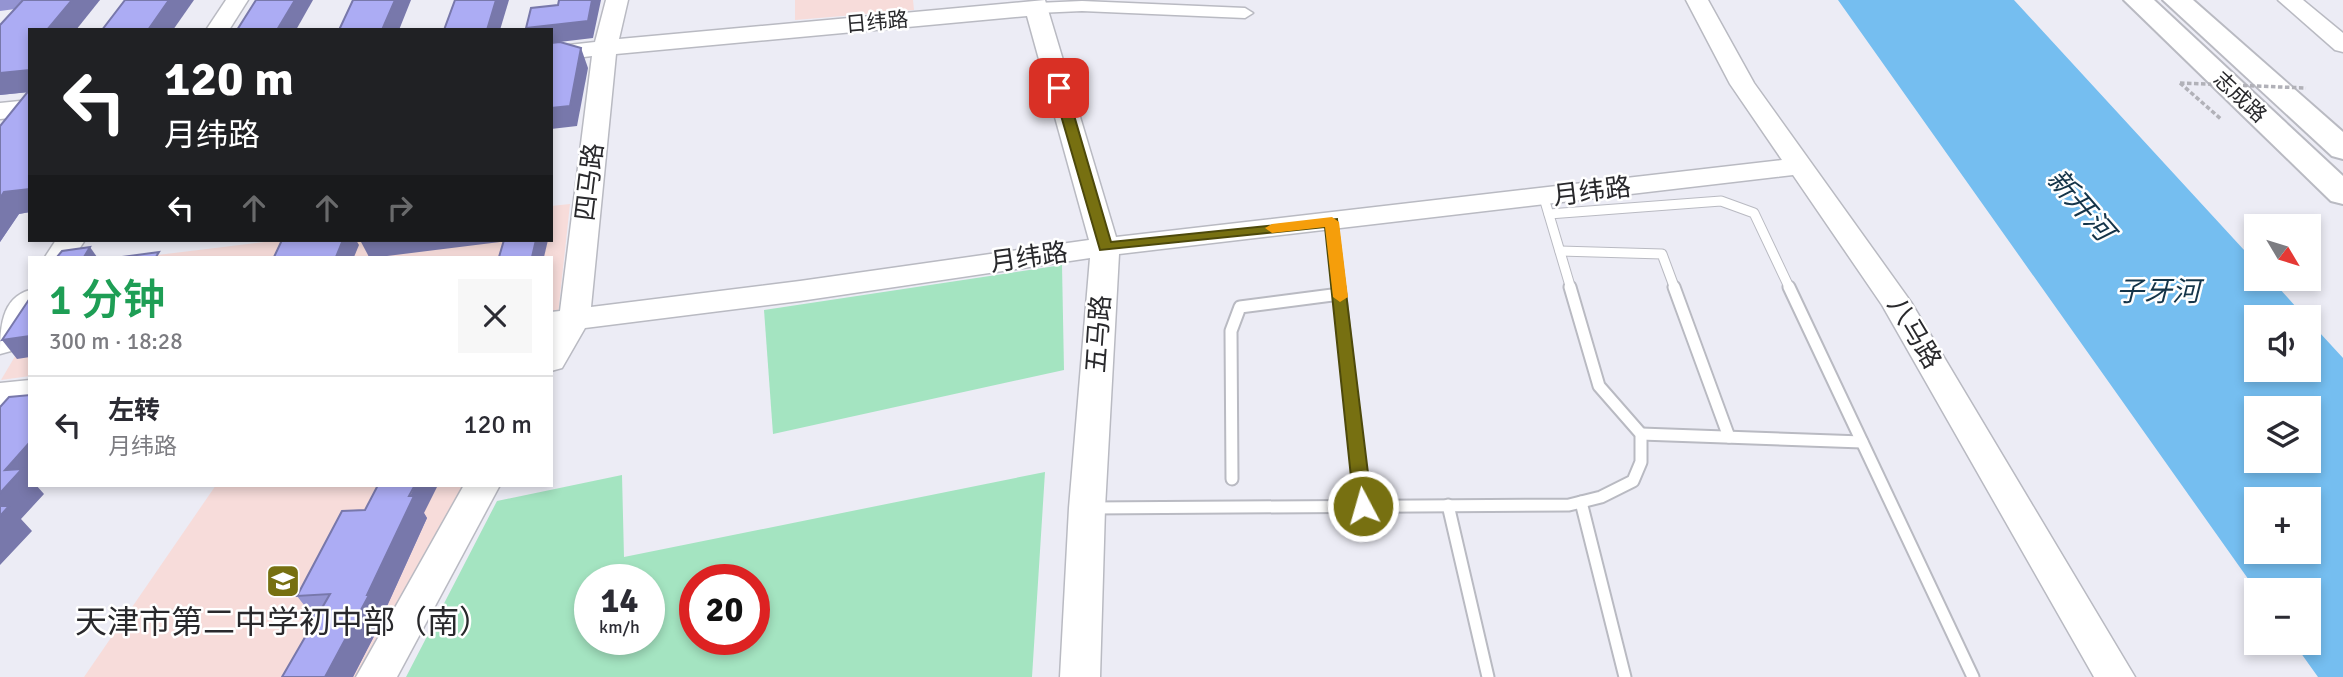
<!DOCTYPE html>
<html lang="zh">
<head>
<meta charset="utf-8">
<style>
  :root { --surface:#fff; --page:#f7f7f7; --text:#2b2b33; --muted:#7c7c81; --line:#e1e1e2 }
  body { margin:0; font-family:Signika,"Noto Sans SC",sans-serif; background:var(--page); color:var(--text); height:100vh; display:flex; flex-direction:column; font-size:26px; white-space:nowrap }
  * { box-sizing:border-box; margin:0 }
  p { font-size:23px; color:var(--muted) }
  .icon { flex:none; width:38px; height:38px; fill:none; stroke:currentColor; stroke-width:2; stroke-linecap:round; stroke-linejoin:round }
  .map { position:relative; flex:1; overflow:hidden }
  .side { position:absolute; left:28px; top:256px; width:525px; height:231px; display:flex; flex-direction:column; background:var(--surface); border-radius:0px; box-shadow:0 4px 10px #0003 }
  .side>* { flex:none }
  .banner { position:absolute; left:28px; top:28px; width:525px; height:214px; border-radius:0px; box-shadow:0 4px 10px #0003; background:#202124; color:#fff; overflow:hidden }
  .needle { width:46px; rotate:128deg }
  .tools { position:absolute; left:2244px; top:214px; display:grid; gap:14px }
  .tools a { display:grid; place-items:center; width:77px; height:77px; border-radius:0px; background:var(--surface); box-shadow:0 4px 10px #0003; font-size:35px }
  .speed { position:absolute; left:574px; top:564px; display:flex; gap:14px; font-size:35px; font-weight:700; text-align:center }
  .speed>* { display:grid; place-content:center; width:91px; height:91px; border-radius:50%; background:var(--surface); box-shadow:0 4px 10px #0003; line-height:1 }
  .speed small { font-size:18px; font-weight:400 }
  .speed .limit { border:10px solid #d22; background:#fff; color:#111 }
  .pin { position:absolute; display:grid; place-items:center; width:60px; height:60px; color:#fff; margin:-30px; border-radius:14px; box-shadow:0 4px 10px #0006 }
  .me { position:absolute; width:77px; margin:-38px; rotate:354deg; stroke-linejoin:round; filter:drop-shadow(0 0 5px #0008) }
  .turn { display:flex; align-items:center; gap:24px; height:147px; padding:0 21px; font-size:32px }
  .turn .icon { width:91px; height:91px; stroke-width:2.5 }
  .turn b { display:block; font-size:49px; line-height:60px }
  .lanes { display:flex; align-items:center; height:66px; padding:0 21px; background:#0003; justify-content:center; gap:35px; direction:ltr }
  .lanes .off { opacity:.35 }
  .round { display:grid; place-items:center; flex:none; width:74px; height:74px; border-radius:0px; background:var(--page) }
  .head { display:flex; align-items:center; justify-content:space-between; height:119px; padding:0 21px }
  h1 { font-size:42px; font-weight:600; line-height:52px; color:#1e9e55 }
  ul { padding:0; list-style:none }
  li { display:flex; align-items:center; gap:21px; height:98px; padding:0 21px; border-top:2px solid var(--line) }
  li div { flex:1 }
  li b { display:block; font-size:26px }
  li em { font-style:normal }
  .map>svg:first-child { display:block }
  .education { fill:#f7dcda }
  .green { fill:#a4e4c1; fill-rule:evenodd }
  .water { fill:#75bef0; fill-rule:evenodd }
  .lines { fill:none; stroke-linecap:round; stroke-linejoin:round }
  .lane-far1-casing { stroke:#b9bac2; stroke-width:11 }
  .lane-casing { stroke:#b9bac2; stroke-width:15 }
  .street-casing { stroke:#b9bac2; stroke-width:3 }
  .secondary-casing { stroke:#b9bac2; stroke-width:3 }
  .highway-casing { stroke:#b9bac2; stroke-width:4 }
  .path { stroke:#b1b1b8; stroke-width:3.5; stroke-dasharray:4.5 2.5; stroke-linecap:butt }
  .lane-far1 { stroke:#fff; stroke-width:9 }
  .lane { stroke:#fff; stroke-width:11 }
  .street { fill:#fff; fill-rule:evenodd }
  .secondary { fill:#fff; fill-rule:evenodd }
  .highway { fill:#fff; fill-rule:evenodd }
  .path-bridge { stroke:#b1b1b8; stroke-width:3.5; stroke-dasharray:4.5 2.5; stroke-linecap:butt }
  .wall { fill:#9494d2 }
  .shaded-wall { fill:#7878ab }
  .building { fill:#acacf4; stroke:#7878ab; stroke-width:2 }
  .route { fill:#777011; stroke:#4d490b; stroke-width:2 }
  .slow { fill:#f59e0b }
  .labels { text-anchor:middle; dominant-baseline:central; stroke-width:5; stroke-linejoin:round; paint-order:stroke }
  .far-street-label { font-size:21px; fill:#29292c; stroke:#fff }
  .street-label { font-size:26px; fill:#29292c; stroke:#fff }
  .water-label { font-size:28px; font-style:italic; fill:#143449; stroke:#fff }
  .near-poi-label { font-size:32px; fill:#29292c; stroke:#fff }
</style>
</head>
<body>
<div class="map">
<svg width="2343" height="677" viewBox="0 0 2343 677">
  <rect width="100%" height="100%" fill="#ececf5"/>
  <g class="education">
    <path d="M 795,0 L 913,0 L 914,10 L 795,20 Z"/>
    <path d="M 570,204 L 556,333 L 551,341 L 551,257 L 141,257 L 281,240 L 551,240 L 551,206 Z"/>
    <path d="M 30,331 L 30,376 L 1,380 Z"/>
    <path d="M 216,485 L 470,485 L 361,677 L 84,677 Z"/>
  </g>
  <g class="green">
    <path d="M 1062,265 L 1064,370 L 773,434 L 764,310 Z"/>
    <path d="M 1045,472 L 1032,677 L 406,677 L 497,501 L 622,475 L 624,557 ZM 590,579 L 649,579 L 649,639 L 590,639 ZM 695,579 L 754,579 L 754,639 L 695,639 Z"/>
  </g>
  <path class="water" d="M 1838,0 L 2014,0 L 2256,263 L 2256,278 L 2270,278 L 2305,317 L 2256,317 L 2256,369 L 2308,369 L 2308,320 L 2343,358 L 2343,677 L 2318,677 L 2293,642 L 2308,642 L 2308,590 L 2256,590 ZM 2256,408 L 2308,408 L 2308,460 L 2256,460 ZM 2256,499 L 2308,499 L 2308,551 L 2256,551 Z"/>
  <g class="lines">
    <g class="lane-far1-casing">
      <g id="lane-far1">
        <path d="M 1544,198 L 1571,289"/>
        <path d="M 1549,214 L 1721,201 L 1754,213 L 1790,289"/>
        <path d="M 1332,222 L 1339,289"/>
        <path d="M 1560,251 L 1662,254 L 1675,289"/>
      </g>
    </g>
    <g class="lane-casing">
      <g id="lane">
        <path d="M 1339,287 L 1363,506"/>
        <path d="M 1674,287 L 1729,437"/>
        <path d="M 1789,287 L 1973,677"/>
        <path d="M 1641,434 L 1862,442"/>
        <path d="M 1232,479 L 1231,331 L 1240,307 L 1340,294"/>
        <path d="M 1581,502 L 1625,677"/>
        <path d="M 1448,505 L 1488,677"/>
        <path d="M 1091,508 L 1569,505 L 1601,497 L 1633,481 L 1641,462 L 1641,434 L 1599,386 L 1570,287"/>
      </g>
    </g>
    <g class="street-casing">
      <path id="street" d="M 1082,1 L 1245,8 L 1253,13 L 1245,18 L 1082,11 L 1037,13 L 1029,8 L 1037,3 Z"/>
    </g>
    <g class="secondary-casing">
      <g id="secondary">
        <path d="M 226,0 L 248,0 L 229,30 L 206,30 Z"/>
        <path d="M 606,0 L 628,0 L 619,39 L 1045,0 L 1116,237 L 1782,160 L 1730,84 L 1686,0 L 1708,0 L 1754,83 L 1911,302 L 2135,677 L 2094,677 L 1882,305 L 1793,175 L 1119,254 L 1105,508 L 1100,677 L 1060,677 L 1069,508 L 1090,258 L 800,301 L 585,328 L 562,368 L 551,371 L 551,312 L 560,311 L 592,56 L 551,61 L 551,47 L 595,42 ZM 1027,16 L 1089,240 L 800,281 L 591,307 L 616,54 Z"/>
        <path d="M 2278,0 L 2303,0 L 2343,33 L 2343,52 L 2335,50 Z"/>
        <path d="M 30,100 L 30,116 L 0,119 L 0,103 Z"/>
        <path d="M 56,240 L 85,240 L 74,257 L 45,257 Z"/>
        <path d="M 30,290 L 30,323 L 11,351 L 0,354 C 0,329 1,298 30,290 Z"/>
        <path d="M 30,380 L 30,403 L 0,407 L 0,383 Z"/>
        <path d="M 464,485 L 500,485 L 397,677 L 356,677 Z"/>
      </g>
    </g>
    <g class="highway-casing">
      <g id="highway">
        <path d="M 2124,0 L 2154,0 L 2343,176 L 2343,204 L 2331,201 Z"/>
        <path d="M 2163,0 L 2193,0 L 2343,132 L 2343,159 L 2332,156 Z"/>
      </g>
    </g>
    <path class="path" d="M 2180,83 L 2222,120"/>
    <use href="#lane-far1" class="lane-far1"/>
    <use href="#lane" class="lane"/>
    <use href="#street" class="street"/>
    <use href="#secondary" class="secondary"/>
    <use href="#highway" class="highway"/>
    <path class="path-bridge" d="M 2180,83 L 2306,88"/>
  </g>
  <g class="wall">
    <path d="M 0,0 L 100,0 L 30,30 L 30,212 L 19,214 L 0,242 L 0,126 L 28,92 L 0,95 L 0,25 L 15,9 L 0,11 Z"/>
    <path d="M 424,513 L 427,518 L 383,615 L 384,617 L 353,677 L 282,677 L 316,618 L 314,618 L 297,596 Z"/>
  </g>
  <g class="shaded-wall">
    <path d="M 72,0 L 100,0 L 76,30 L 47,30 Z"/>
    <path d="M 169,0 L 194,0 L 173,30 L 148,30 Z"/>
    <path d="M 295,0 L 313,0 L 296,30 L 277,30 Z"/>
    <path d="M 395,0 L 411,0 L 399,30 L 382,30 Z"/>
    <path d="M 496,0 L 509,0 L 500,30 L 487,30 Z"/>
    <path d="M 592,0 L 601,0 L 593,38 L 551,43 L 551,30 L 527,30 L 526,28 Z"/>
    <path d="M 581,48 L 588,68 L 577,126 L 551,129 L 551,108 Z"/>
    <path d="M 30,70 L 30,92 L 0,95 L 0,73 Z"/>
    <path d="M 30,189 L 30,212 L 19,214 L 0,242 L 0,198 L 4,192 Z"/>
    <path d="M 343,240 L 356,240 L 359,245 L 354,257 L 336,257 Z"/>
    <path d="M 360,240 L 517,240 L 379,257 L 369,257 Z"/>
    <path d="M 536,240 L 548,240 L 544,257 L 532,257 Z"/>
    <path d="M 90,247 L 97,257 L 84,257 Z"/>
    <path d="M 30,336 L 30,357 L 17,359 L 2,340 Z"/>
    <path d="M 30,442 L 30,485 L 36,485 L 44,494 L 21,519 L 32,531 L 0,565 L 0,493 L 5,470 Z"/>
    <path d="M 415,485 L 438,485 L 424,513 L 427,518 L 383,615 L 384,617 L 353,677 L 325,677 L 367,595 Z"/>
  </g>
  <g class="building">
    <path d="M 23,0 L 72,0 L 47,30 L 30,30 L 30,70 L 0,73 L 0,25 Z"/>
    <path d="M 125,0 L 169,0 L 148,30 L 102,30 Z"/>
    <path d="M 256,0 L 295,0 L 277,30 L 237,30 Z"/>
    <path d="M 353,0 L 395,0 L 382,30 L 339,30 Z"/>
    <path d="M 455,0 L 496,0 L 487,30 L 444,30 Z"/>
    <path d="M 559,0 L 592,0 L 588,21 L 526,28 L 531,8 L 558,5 Z"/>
    <path d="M 560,42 L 581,48 L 570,106 L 551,108 L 551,43 Z"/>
    <path d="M 30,89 L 30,189 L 4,192 L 0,198 L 0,126 Z"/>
    <path d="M 282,240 L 343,240 L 336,257 L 274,257 Z"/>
    <path d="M 504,240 L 536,240 L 532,257 L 499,257 Z"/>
    <path d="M 90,247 L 84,257 L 57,257 L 62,251 Z"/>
    <path d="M 159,252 L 156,257 L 122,257 Z"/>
    <path d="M 30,298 L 30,336 L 2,340 Z"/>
    <path d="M 30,395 L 30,442 L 5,470 L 22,469 L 0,493 L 0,407 L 9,397 Z"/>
    <path d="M 378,485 L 415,485 L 409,496 L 414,496 L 367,595 L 369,595 L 325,677 L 282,677 L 330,594 L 297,596 L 342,511 L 365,510 Z"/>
    <path d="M 0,506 L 9,506 L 0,516 Z"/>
  </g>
  <path class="route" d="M 1059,84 L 1066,88 L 1111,242 L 1337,219 L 1372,506 L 1369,511 L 1356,511 L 1354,506 L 1325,227 L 1100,250 L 1053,88 Z"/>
  <path class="slow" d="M 1332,217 L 1339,222 L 1348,297 L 1340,302 L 1333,297 L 1325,227 L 1272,233 L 1265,228 L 1272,224 Z"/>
  <defs>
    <g id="school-square" transform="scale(1.75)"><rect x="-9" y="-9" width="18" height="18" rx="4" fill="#777011" stroke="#fff"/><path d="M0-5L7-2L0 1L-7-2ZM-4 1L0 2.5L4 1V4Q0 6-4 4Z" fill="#fff"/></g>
  </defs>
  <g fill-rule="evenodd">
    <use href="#school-square" x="283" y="581"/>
  </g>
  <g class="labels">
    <g class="far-street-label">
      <text transform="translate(877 22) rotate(-5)">日纬路</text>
      <text transform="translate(2240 97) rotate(43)">志成路</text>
    </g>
    <g class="street-label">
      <text transform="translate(590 182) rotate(-83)">四马路</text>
      <text transform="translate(1592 192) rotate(-7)">月纬路</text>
      <text transform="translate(1029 258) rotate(-8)">月纬路</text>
      <text transform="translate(1914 333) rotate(59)">八马路</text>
      <text transform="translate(1099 334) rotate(-86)">五马路</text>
    </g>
    <g class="water-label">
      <text transform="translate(2080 205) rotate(49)">新开河</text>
      <text x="2158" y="292">子牙河</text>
    </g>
    <g class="near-poi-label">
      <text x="283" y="622">天津市第二中学初中部（南）</text>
    </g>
  </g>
</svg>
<div class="tools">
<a><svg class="needle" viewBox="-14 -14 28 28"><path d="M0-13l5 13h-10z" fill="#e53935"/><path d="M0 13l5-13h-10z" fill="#7c7c81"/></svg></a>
<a><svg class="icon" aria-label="sound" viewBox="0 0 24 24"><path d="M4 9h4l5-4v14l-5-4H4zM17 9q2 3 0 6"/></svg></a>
<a><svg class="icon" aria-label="layers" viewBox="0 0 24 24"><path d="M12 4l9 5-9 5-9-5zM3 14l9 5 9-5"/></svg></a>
<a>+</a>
<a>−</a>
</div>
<div class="speed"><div>14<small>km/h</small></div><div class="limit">20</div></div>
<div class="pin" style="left:1059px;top:88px;background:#d93025"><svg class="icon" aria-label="arrive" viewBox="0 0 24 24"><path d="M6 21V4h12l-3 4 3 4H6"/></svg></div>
<svg class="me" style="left:1363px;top:506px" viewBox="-20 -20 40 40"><circle r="17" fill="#777011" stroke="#fff" stroke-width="3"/><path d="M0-11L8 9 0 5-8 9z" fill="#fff"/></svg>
<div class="banner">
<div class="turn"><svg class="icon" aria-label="left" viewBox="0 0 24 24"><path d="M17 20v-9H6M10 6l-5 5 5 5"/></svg><div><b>120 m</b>月纬路</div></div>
<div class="lanes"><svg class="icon" aria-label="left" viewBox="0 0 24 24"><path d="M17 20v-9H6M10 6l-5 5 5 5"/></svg><svg class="icon off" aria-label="ahead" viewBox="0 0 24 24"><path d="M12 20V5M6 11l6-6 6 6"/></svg><svg class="icon off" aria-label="ahead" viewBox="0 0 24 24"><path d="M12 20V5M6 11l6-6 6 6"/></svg><svg class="icon off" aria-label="right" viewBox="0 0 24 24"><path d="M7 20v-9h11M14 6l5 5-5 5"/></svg></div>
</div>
<section class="side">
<div class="head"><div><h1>1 分钟</h1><p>300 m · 18:28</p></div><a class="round"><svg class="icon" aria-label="close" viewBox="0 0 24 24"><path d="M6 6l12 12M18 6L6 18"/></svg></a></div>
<ul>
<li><svg class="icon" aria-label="left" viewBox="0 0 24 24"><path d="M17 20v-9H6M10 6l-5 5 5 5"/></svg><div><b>左转</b><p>月纬路</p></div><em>120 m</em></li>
</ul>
</section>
</div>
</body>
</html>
